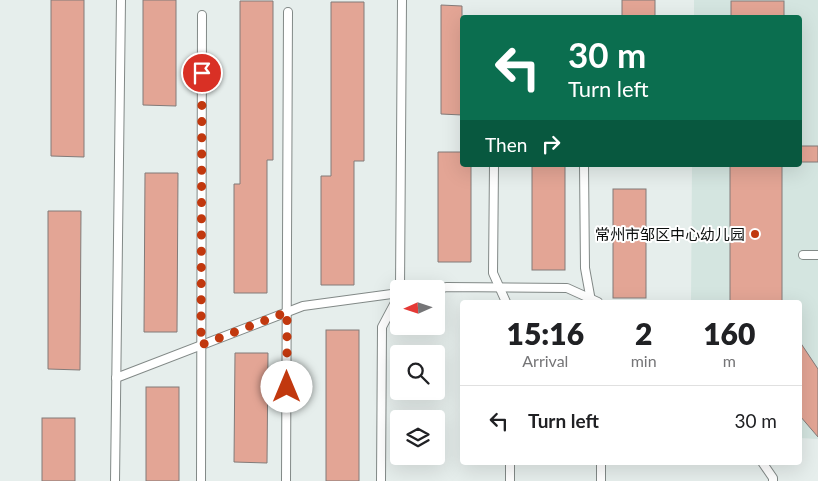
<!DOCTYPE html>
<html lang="en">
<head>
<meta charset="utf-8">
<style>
  :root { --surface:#fff; --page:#f2f2f2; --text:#202124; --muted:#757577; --line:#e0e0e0 }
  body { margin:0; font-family:Lato,"Noto Sans SC",sans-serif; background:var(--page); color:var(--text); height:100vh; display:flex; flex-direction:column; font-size:19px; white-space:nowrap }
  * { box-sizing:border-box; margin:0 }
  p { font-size:16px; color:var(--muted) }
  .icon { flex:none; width:28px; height:28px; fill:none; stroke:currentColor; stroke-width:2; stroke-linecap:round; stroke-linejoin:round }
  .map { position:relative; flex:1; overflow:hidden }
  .drawer { position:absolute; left:460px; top:300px; width:342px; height:165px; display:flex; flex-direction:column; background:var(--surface); border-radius:5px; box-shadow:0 5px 20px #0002 }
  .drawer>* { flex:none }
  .banner { position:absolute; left:460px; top:15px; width:342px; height:152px; border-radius:5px; box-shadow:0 5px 20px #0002; background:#0b6e4f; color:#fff; overflow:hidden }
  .needle { width:32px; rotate:267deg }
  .tools { position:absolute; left:390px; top:280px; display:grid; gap:10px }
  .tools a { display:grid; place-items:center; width:55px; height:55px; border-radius:5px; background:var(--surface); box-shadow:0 5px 20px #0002; font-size:25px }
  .pin { position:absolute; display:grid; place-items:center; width:42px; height:42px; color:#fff; margin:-21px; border:2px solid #fff; border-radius:50%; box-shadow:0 1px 5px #0007 }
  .me { position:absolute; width:55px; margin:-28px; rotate:0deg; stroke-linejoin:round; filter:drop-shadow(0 0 4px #0008) }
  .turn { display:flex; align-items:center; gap:18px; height:105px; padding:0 25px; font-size:22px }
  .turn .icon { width:65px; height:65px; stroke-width:2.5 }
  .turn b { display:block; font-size:35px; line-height:42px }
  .then { display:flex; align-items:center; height:48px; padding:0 25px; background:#0003; gap:10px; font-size:19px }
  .eta { display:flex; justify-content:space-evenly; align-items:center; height:85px; text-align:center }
  .eta b { font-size:30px; font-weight:800; line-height:35px }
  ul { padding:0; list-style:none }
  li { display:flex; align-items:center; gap:15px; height:70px; padding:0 25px; border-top:1px solid var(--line) }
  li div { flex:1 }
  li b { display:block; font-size:19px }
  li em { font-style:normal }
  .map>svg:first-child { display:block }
  .built { fill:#d4e5e0 }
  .building { fill:#e3a595; stroke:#827b79 }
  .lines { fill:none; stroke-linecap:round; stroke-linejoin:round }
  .service-casing { stroke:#828987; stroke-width:10 }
  .service { stroke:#fff; stroke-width:8 }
  .route { stroke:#c1380e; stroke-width:9; stroke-dasharray:0 16.2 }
  .poi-dot { fill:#c1380e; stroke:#fff; stroke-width:2 }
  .labels { text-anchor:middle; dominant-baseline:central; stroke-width:4; stroke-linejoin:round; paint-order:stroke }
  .poi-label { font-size:15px; fill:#0b0e0d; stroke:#fff; text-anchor:end }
</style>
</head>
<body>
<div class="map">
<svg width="818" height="481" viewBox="0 0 818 481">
  <rect width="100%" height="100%" fill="#e6eeec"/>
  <path class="built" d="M 694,0 L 818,0 L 818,439 L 800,438 L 800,302 L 691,302 L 692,165 L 800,165 L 800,18 L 694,17 Z"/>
  <g class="building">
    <path d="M 51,0 L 84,0 L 84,157 L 51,156 Z"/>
    <path d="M 143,0 L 176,0 L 176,106 L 143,105 Z"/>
    <rect x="622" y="0" width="33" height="18"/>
    <path d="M 240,1 L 273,1 L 273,160 L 267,160 L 267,293 L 234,293 L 234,184 L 240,184 Z"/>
    <rect x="731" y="1" width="53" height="17"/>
    <path d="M 331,2 L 364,2 L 364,161 L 354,161 L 354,285 L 321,285 L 321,176 L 331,176 Z"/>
    <path d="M 441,5 L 462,6 L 462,115 L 441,114 Z"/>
    <rect x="800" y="146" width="18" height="16"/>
    <path d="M 438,152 L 462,152 L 462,165 L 471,165 L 471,262 L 438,262 Z"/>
    <rect x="532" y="165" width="33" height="105"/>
    <rect x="730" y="165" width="52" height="137"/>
    <path d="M 145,173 L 178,173 L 177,332 L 144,332 Z"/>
    <rect x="613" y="189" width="33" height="109"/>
    <path d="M 48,211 L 81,211 L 80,370 L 48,369 Z"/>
    <rect x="326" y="330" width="33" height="151"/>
    <path d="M 800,342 L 818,369 L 818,437 L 800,416 Z"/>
    <path d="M 235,353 L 268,353 L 267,463 L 234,462 Z"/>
    <rect x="146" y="387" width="33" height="94"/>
    <rect x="42" y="418" width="33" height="63"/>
  </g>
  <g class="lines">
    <g class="service-casing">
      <g id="service">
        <path d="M 494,165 L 493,273 L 506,302"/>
        <path d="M 584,165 L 585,268 L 591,301"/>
        <path d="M 803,255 L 818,255"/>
        <path d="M 400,289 L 402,0"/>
        <path d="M 436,289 L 447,287 L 567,288 L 598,302"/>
        <path d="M 116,378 L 303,306 L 399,293"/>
        <path d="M 601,462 L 601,481"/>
        <path d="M 762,462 L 773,478 L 773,481"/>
        <path d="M 115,481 L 121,0"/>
        <path d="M 201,481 L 202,15"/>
        <path d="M 286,481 L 288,12"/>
        <path d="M 381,481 L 382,327 L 399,295"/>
        <path d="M 510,481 L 510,462"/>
      </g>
    </g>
    <use href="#service" class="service"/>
  </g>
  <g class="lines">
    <path class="route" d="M 202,73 L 201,345 L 287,312 L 287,387"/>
  </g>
  <circle class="poi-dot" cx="755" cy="234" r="5"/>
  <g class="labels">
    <g class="poi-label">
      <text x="745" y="234">常州市邹区中心幼儿园</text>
    </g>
  </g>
</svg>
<div class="tools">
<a><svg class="needle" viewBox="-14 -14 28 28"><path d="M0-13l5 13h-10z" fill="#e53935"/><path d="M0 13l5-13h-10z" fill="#757577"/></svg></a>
<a><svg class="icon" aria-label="search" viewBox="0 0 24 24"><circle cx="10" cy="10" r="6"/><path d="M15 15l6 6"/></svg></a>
<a><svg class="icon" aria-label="layers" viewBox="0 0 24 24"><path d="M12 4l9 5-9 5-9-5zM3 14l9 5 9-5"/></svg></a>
</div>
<div class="pin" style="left:202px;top:73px;background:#d93025"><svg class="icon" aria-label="arrive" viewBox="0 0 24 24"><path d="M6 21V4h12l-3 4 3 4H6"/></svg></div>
<svg class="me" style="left:287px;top:387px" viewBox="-20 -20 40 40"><circle r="19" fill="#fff"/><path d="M0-13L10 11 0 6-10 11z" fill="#c1380e"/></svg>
<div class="banner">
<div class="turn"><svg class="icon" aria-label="left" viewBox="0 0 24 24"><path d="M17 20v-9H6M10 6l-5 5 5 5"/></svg><div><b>30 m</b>Turn left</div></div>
<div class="then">Then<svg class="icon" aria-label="right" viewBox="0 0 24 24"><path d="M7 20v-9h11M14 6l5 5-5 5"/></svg></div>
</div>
<section class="drawer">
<div class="eta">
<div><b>15:16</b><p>Arrival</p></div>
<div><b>2</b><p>min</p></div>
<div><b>160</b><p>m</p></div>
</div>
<ul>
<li><svg class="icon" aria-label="left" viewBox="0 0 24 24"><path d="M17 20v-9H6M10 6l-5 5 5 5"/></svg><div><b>Turn left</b></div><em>30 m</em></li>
</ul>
</section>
</div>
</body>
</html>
